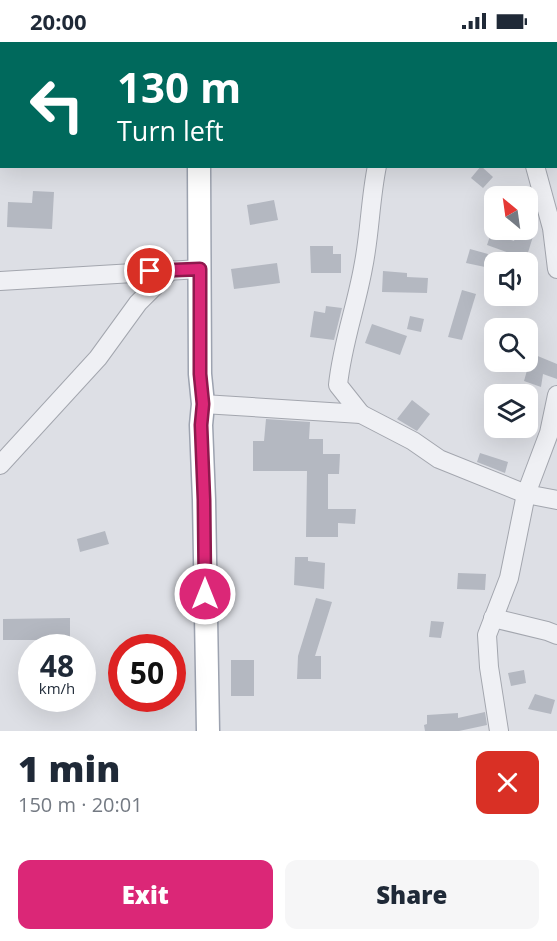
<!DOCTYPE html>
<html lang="en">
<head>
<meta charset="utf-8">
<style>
  :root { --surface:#fff; --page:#f6f6f7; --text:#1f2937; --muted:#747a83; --accent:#db2777 }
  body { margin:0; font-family:"Open Sans",sans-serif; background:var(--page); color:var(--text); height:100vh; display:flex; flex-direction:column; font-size:22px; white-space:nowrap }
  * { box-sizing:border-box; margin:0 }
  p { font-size:20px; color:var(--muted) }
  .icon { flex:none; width:33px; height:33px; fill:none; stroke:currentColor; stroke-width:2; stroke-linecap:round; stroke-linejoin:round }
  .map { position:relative; height:689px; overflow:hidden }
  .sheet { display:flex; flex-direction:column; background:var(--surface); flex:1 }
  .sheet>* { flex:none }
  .hud { position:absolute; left:0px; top:0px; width:558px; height:126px; box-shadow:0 6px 24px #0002; background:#00695c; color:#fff; overflow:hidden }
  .needle { width:39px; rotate:331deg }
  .controls { position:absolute; left:484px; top:144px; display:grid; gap:12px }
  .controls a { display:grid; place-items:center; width:54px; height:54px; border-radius:12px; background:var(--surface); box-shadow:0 6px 24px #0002; font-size:30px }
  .speed { position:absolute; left:18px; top:592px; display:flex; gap:12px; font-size:30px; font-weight:700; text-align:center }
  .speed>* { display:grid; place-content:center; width:78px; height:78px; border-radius:50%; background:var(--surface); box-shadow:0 6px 24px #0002; line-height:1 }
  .speed small { font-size:15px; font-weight:400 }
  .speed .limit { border:9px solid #d22; background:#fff; color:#111 }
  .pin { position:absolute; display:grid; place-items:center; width:51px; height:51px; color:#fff; margin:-26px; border:3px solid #fff; border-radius:50%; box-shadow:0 2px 6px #0007 }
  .me { position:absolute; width:66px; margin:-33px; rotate:0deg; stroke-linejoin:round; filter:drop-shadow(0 0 4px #0008) }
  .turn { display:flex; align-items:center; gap:21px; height:126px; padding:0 18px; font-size:27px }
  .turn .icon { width:78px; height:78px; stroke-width:2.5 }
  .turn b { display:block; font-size:42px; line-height:51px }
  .round { display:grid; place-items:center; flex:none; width:63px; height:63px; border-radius:12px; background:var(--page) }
  .summary { display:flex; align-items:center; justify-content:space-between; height:102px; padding:0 18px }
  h1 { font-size:36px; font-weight:800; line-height:45px }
  .button { display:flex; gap:12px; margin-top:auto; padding:12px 18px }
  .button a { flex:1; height:69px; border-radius:12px; background:var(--accent); color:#fff; font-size:24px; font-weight:800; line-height:69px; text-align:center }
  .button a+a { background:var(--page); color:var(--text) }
  .status { display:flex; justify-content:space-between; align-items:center; height:42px; padding:0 30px; background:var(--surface); direction:ltr }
  .status svg { height:16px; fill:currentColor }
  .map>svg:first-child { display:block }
  .building { fill:#b4b8c1 }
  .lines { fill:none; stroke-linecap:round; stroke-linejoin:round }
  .minor-casing { stroke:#a3a6ae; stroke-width:20 }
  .major-casing { stroke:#9da3b0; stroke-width:25 }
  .minor { stroke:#eff0f4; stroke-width:18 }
  .major { stroke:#fff; stroke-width:22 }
  .route-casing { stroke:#8e194d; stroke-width:15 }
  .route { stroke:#db2777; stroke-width:10 }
</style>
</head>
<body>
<div class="status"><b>20:00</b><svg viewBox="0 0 49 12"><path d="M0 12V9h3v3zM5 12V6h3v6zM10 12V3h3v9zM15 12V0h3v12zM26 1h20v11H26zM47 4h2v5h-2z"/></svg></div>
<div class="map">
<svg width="557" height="689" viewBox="0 0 557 689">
  <rect width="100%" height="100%" fill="#dddfe5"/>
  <g class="building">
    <path d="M 481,124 L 493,135 L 483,146 L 471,136 Z"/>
    <path d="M 33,149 L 54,150 L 52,187 L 7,185 L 8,160 L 32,161 Z"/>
    <path d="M 274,158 L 278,178 L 250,183 L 247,163 Z"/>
    <path d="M 518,188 L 535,188 L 526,217 L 487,203 L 491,191 L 514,199 Z"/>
    <path d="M 310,204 L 333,204 L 333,212 L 341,212 L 341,231 L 311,231 Z"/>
    <path d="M 470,207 L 488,212 L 485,225 L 466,221 Z"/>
    <path d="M 277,221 L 280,241 L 234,247 L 231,227 Z"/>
    <path d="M 383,229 L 407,231 L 407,235 L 428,236 L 427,251 L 382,250 Z"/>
    <path d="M 462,248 L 476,252 L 462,298 L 448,295 Z"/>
    <path d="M 326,264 L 342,266 L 334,298 L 310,295 L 314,269 L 325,271 Z"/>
    <path d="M 410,274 L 424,277 L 421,290 L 407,287 Z"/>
    <path d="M 372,282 L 407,294 L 400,313 L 365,301 Z"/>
    <path d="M 528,310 L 557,322 L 557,337 L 543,332 L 541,345 L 524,339 L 528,325 Z"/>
    <path d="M 412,358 L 430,372 L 417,389 L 397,377 Z"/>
    <path d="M 266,377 L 310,380 L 309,397 L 323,397 L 323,412 L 340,412 L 339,432 L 328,432 L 328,467 L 356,467 L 355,482 L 338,481 L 338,495 L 306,495 L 307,429 L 253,429 L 253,399 L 264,399 Z"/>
    <path d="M 480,411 L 508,420 L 505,431 L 477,420 Z"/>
    <path d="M 105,489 L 109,502 L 80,510 L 77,497 Z"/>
    <path d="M 295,515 L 308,515 L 308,519 L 325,521 L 324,547 L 294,543 Z"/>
    <path d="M 458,531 L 486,532 L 485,548 L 457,547 Z"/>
    <path d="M 316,556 L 332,560 L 315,614 L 321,614 L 321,637 L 297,637 L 298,614 Z"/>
    <path d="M 70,576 L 70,598 L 3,598 L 3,577 Z"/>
    <path d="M 431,579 L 444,580 L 441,596 L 429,595 Z"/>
    <rect x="231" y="618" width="23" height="36"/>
    <path d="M 524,628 L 526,641 L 511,644 L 508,631 Z"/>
    <path d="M 535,652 L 555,658 L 551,672 L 528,667 Z"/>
    <path d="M 485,670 L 487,683 L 459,689 L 425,689 L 424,683 L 427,682 L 427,673 L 458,671 L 458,676 Z"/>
  </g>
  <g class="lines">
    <g class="minor-casing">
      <g id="minor">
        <path d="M 384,0 L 384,2"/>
        <path d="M 453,0 L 453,2"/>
        <path d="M 556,16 L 557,15"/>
        <path d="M 535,124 L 552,186 L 557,227"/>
        <path d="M 0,239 L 200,227"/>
        <path d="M 203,362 L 361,372 L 413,399 L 439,417 L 526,452 L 557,458"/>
        <path d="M 361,372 L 338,343 C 342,303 356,265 363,226 C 370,192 370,158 377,124"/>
        <path d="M 0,423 L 98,316 L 138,261 L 171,228"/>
        <path d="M 493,576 L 547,589 L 557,593"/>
        <path d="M 499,689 L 489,625 L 487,593 L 509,536 L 526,452 L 549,391 L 557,353"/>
      </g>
    </g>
    <g class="major-casing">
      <g id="major">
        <path d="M 203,2 L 203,0"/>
        <path d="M 199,124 L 200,332 L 203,362 L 201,383 L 204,458 L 208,689"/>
      </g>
    </g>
    <use href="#minor" class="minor"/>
    <use href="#major" class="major"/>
  </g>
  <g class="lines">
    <g class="route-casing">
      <path id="route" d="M 150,229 L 200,227 L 200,332 L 203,362 L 201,383 L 204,458 L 205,552"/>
    </g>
    <use href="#route" class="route"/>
  </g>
</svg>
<div class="controls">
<a><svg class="needle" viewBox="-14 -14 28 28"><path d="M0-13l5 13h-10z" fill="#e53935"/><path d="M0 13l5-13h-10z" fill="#747a83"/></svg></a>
<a><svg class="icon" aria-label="sound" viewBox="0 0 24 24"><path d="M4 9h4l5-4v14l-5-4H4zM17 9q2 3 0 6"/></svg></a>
<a><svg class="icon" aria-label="search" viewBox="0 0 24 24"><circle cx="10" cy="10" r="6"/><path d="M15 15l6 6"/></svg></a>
<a><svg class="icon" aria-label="layers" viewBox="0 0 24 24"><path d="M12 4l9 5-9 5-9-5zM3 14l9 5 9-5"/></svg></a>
</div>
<div class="speed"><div>48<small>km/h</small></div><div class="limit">50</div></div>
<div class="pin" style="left:150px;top:229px;background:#d93025"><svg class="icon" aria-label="arrive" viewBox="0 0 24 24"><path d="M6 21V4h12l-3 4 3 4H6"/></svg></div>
<svg class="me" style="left:205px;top:552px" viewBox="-20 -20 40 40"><circle r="17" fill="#db2777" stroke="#fff" stroke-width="3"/><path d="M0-11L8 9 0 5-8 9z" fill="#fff"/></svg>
<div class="hud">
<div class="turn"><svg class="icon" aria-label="left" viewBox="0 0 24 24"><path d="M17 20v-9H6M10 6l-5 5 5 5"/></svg><div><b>130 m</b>Turn left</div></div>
</div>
</div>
<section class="sheet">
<div class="summary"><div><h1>1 min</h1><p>150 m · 20:01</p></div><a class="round" style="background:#d93025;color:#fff"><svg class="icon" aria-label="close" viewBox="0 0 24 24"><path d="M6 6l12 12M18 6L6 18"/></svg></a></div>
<div class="button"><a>Exit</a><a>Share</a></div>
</section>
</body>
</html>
